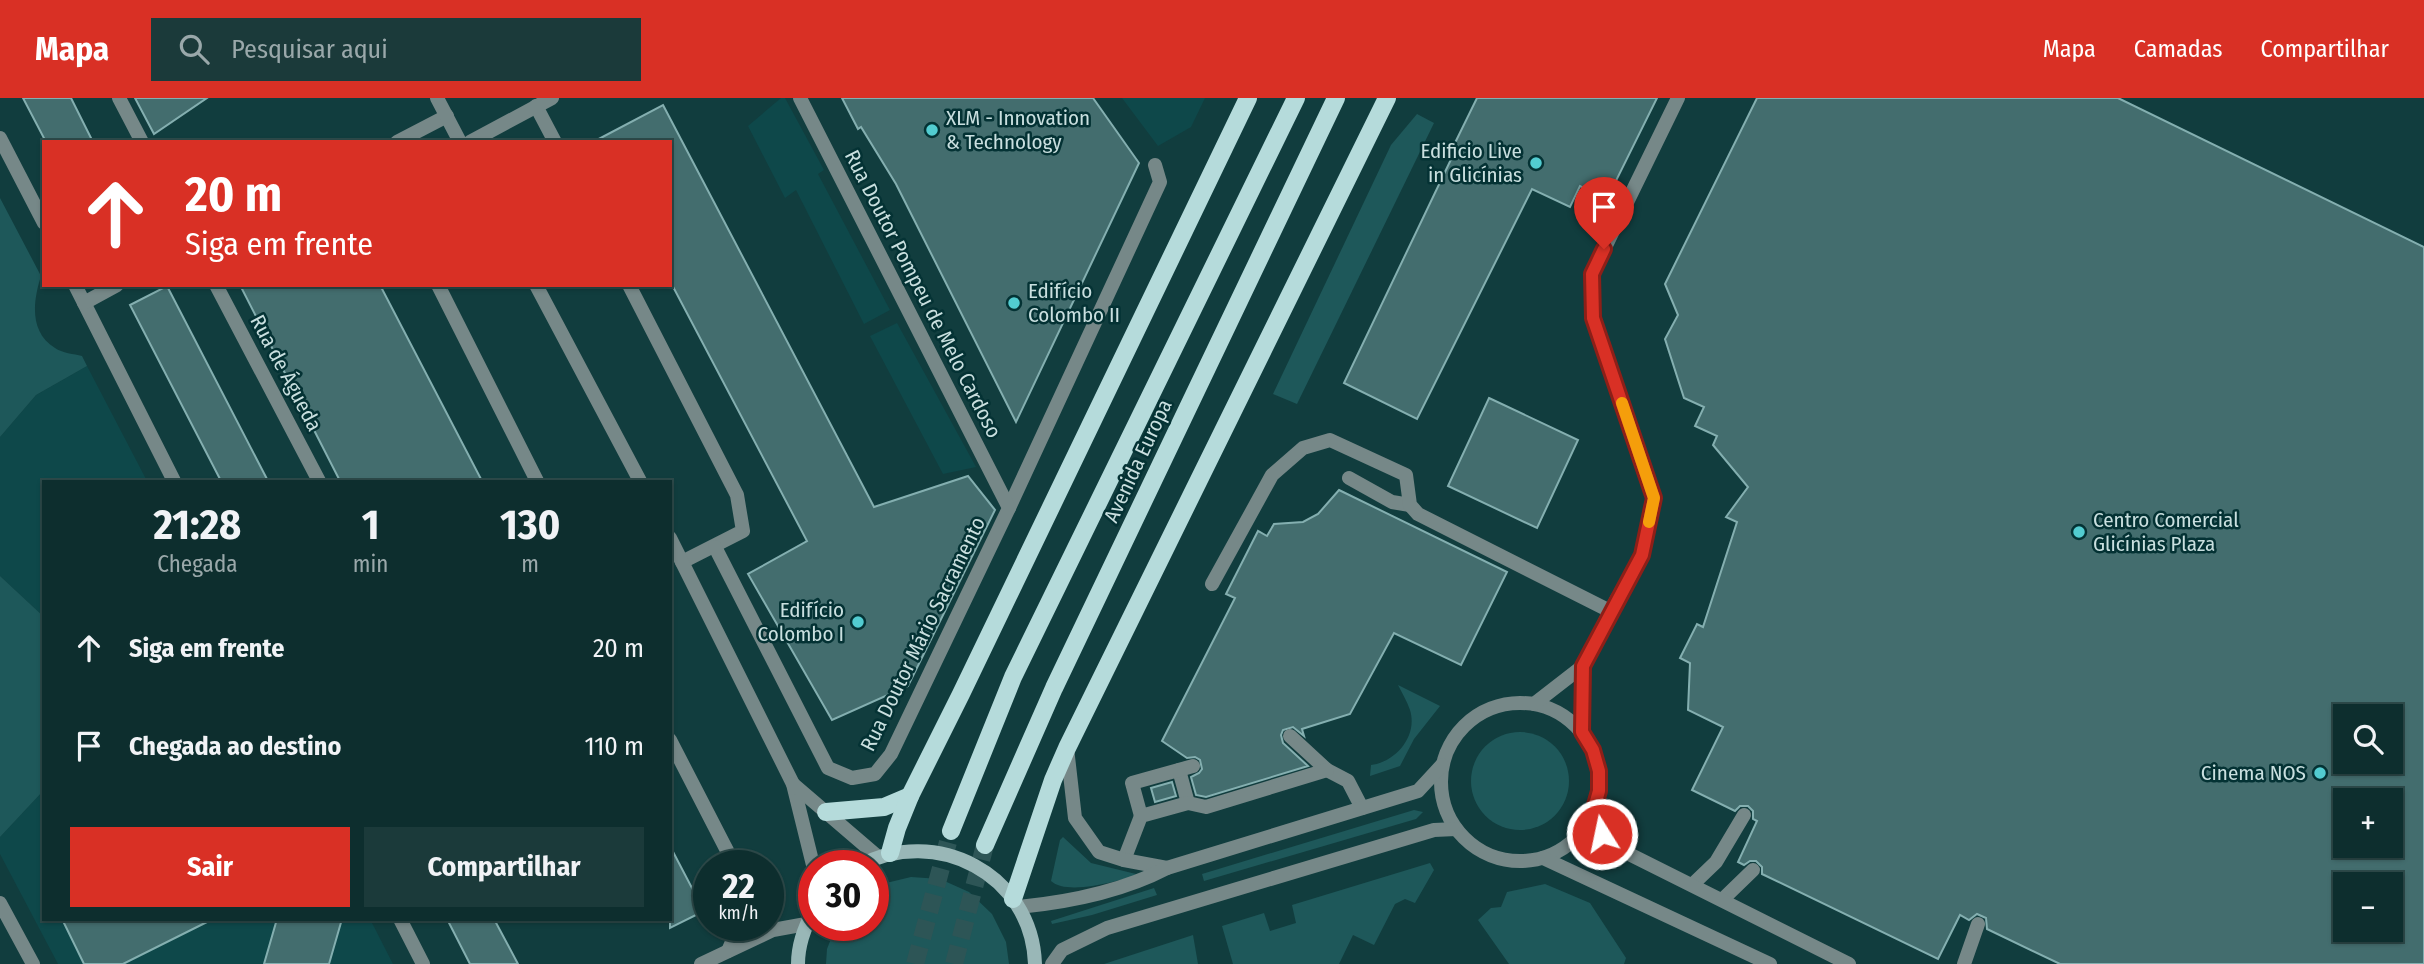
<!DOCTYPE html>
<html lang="pt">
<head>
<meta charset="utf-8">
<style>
  :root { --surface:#0d2e2e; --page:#1b3a3a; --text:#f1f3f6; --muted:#9aa8aa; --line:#2d4a4a; --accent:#d93025 }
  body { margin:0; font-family:"Fira Sans Condensed",sans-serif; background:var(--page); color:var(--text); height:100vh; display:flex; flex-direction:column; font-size:26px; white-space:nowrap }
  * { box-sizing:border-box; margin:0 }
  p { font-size:23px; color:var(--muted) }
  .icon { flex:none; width:38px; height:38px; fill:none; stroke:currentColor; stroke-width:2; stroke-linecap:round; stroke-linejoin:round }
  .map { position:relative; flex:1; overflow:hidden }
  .side { position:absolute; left:42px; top:382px; width:630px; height:441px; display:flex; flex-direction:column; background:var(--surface); border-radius:0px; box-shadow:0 2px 5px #0004,0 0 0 2px var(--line) }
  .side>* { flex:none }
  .top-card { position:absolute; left:42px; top:42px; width:630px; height:147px; border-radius:0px; box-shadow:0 2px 5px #0004,0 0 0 2px var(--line); background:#d93025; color:#fff; overflow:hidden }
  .controls { position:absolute; left:2333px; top:606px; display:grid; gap:14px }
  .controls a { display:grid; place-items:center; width:70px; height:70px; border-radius:0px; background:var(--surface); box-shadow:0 2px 5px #0004,0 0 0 2px var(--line); font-size:35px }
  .speed { position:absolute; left:693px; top:752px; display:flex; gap:14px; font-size:35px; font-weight:700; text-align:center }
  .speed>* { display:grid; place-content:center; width:91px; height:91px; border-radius:50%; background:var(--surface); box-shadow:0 2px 5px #0004,0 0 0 2px var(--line); line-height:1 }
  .speed small { font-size:18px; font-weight:400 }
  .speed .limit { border:10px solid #d22; background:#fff; color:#111 }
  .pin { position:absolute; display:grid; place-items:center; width:60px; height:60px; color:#fff; margin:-72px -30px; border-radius:50% 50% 50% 0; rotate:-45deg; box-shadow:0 0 7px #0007 }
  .pin .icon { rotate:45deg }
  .me { position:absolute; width:77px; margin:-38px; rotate:350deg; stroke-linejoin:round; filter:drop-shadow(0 0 5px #0008) }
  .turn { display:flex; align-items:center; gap:24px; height:147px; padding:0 28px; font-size:32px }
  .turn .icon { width:91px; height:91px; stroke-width:2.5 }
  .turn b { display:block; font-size:49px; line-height:60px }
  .eta { display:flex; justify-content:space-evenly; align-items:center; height:119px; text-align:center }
  .eta b { font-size:42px; font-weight:700; line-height:49px }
  .cta { display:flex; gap:14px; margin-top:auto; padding:14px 28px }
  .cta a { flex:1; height:80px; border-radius:0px; background:var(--accent); color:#fff; font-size:28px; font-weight:700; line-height:80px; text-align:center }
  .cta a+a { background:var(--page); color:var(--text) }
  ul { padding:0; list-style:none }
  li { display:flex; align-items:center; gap:21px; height:98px; padding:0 28px }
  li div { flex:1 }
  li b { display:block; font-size:26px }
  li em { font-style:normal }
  header { display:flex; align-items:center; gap:42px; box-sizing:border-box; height:98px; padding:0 35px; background:var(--accent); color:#fff }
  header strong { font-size:33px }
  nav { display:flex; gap:38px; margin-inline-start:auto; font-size:24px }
  .search { width:490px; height:63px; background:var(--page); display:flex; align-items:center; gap:18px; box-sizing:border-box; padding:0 24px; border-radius:0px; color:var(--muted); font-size:26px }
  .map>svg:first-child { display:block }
  .built { fill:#0e484a }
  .green { fill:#1e585a }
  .building { fill:#436d6e; stroke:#84afb0; stroke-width:2; fill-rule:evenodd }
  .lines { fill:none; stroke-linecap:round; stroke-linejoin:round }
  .primary-tunnel { stroke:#2d5556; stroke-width:18; stroke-dasharray:18 9; stroke-linecap:butt }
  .service { stroke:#768888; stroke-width:14 }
  .minor { stroke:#768888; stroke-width:14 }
  .tertiary { stroke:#768888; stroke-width:14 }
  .secondary { stroke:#99b7b7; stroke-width:14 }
  .primary { stroke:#b5dbdb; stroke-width:18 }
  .route-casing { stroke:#8d1f18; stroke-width:18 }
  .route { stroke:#d93025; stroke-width:12 }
  .slow { stroke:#f59e0b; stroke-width:12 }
  .poi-dot { fill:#52ccd0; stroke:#043234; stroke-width:2.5 }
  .labels { text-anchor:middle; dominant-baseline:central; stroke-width:5; stroke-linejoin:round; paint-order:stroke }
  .poi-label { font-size:21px; fill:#c9dfdf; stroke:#043234; text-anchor:start }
  .street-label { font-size:21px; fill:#c9dfdf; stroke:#043234 }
</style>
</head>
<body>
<header>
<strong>Mapa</strong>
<div class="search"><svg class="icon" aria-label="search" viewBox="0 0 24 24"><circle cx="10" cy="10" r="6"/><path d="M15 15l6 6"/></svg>Pesquisar aqui</div>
<nav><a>Mapa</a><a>Camadas</a><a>Compartilhar</a></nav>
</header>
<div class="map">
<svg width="2424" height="866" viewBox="0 0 2424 866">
  <rect width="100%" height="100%" fill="#113d3e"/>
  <g class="built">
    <path d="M 781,0 L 785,0 L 824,72 L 818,76 L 890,212 L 864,226 L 796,92 L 785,100 L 748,28 Z"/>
    <path d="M 1122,0 L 1205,0 L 1191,29 L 1158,48 Z"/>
    <path d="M 897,225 L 976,369 L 943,376 L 870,238 Z"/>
    <path d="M 87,268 L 147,383 L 44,383 L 44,519 L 0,478 L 0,339 L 36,297 Z"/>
    <path d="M 44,692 L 44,821 L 370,821 L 393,866 L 58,866 L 0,756 L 0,739 Z"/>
  </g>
  <g class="green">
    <path d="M 1417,16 L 1434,25 L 1297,306 L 1273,296 L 1391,47 Z"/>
    <path d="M 0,100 L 41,178 C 33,203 29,234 55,250 C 62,255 74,256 82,258 L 87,268 L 36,297 L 0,339 Z"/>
    <path d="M 0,478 L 44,519 L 44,692 L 0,739 Z"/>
    <path d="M 1398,587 L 1440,608 L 1414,641 L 1400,668 L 1370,678 L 1371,667 C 1396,664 1418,638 1410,612 C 1407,603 1402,595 1398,587 Z"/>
    <circle cx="1520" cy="683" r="49"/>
    <path d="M 1414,712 L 1423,714 L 1416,721 L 1204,783 L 1202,776 Z"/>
    <path d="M 1063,739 L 1091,765 L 1136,776 L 1147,774 C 1126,781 1068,799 1051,783 L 1060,742 Z"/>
    <path d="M 1430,765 L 1434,772 L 1415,805 L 1405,801 L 1395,806 L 1374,847 L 1353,837 L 1339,866 L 1233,866 L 1222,828 L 1264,815 L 1270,833 L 1296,825 L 1292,807 Z"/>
    <path d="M 911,779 L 940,781 L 969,794 L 992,816 L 1006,844 L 1009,866 L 826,866 L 827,851 L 836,828 L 873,828 L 873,791 L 882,786 Z"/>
    <path d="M 1545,786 L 1590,805 L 1626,860 L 1624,866 L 1509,866 L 1478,822 L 1491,810 L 1501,809 L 1507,794 Z"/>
    <path d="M 1154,790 L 1157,797 L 1092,817 L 1052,826 L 1051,823 Z"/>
    <path d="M 1193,837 L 1198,866 L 1104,866 Z"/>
  </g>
  <g class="building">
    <path d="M 23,0 L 71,0 L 93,44 L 46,44 Z"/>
    <path d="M 135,0 L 207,0 L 154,36 Z"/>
    <path d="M 842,0 L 1093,0 L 1139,65 L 1016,324 L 896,86 L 861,29 L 858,31 Z"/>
    <path d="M 1477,0 L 1657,0 L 1607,101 L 1580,88 L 1570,109 L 1532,91 L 1417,321 L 1344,285 L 1455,53 L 1452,51 Z"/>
    <path d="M 1757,0 L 2118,0 L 2424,149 L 2424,866 L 2060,866 L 1987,831 L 1986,820 L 1977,816 L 1969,822 L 1960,817 L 1938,861 L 1762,776 L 1762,769 L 1756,763 L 1750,763 L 1744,767 L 1738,764 L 1757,723 L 1753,721 L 1753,713 L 1748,708 L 1740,708 L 1735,713 L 1692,692 L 1723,629 L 1688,612 L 1690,565 L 1680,560 L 1697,526 L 1703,529 L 1737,424 L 1726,419 L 1748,389 L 1713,347 L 1717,338 L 1695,328 L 1704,309 L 1684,300 L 1665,241 L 1678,217 L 1665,186 ZM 2345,618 L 2390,618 L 2390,663 L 2345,663 ZM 2345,702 L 2390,702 L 2390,747 L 2345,747 ZM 2345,786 L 2390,786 L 2390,831 L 2345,831 Z"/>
    <path d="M 663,7 L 874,409 L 968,378 L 995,412 L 908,588 L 832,622 L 748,476 L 807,443 L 670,183 L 670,44 L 593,44 Z"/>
    <path d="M 240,187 L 380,187 L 482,383 L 340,383 Z"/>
    <path d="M 167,188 L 268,383 L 221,383 L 130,207 Z"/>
    <path d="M 1489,300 L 1578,342 L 1537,430 L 1448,388 Z"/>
    <path d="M 1339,392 L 1507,474 L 1461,567 L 1394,535 L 1350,616 L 1302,631 L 1304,638 L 1293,629 L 1283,632 L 1281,637 L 1283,645 L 1308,668 L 1206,699 L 1196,697 L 1191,679 L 1199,675 L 1202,671 L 1200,662 L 1195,659 L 1187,660 L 1162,643 L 1235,500 L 1226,496 L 1258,433 L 1267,438 L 1274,426 L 1303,424 L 1318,416 Z"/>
    <path d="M 1172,684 L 1176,698 L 1155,704 L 1151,690 Z"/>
    <path d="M 670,748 L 704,813 L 670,830 Z"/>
    <path d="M 62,821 L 213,821 L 123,866 L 84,866 Z"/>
    <path d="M 277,821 L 342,821 L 329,866 L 264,866 Z"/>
    <path d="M 447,821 L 494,821 L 518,866 L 470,866 Z"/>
  </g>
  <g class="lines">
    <g class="primary-tunnel">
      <path d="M 915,866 L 951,733"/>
      <path d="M 954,866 L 985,747"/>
    </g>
    <g class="service">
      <path d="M 1349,380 L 1392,404 L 1410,407"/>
      <path d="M 1009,410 L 1160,84 L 1155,67"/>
      <path d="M 1212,486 L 1272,377 L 1303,350 L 1330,342 L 1406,377 L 1410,407 L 1418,416 L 1610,513"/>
      <path d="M 1290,638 L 1327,672 L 1348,683 L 1362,710"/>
      <path d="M 1179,672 L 1188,705"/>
      <path d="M 1141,718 L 1132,685 L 1193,668"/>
      <path d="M 1124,762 L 1141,718 L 1188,705 L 1206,709 L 1327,672"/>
      <path d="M 1692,787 L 1716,764 L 1744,717"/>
      <path d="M 1722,802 L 1753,772"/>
      <path d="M 1964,866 L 1978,826"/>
    </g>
    <g class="minor">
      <path d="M 119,0 L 142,44"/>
      <path d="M 536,8 L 555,44"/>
      <path d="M 0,40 L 44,125"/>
      <path d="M 397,44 L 447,18"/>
      <path d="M 470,44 L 552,0"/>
      <path d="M 75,187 L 174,383"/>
      <path d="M 216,187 L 319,383"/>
      <path d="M 438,187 L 537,383"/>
      <path d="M 629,187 L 737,397 L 743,433 L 682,464"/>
      <path d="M 84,205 L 117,187"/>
      <path d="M 715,449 L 828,670 L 852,680 L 875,676 L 891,656 L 1009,410 L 800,0"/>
      <circle cx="1520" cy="684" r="79"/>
      <path d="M 1534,606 L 1583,568 L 1610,513 L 1642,457 L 1654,400 L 1593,220 L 1592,176 L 1678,0"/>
      <path d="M 1582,634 L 1583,568"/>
      <path d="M 670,642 L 735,768"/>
      <path d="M 1067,650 L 1075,720 L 1099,754 L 1124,762 L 1167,770"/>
      <path d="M 1593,714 L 1602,736 L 1621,752 L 1849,866"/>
      <path d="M 1543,760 L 1770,866"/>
      <path d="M 0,805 L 33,866"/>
      <path d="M 1019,809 C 1070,804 1121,794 1167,770 L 1418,693 L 1442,667"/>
      <path d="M 400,821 L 423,866"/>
      <path d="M 728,853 L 739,828"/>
      <path d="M 701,866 L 773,832 L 806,826"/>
      <path d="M 1052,866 L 1062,852 L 1107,830 L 1434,732 L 1456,731"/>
    </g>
    <g class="tertiary">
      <path d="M 437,0 L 460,44"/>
      <path d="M 536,187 L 640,383"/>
      <path d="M 670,440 L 793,686 L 814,771"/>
      <path d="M 793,686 L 877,758"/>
    </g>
    <g class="secondary">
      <path d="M 859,768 C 936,727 1032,776 1035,866"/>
      <path d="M 798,866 C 798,848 805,828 814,812"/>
    </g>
    <g class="primary">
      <path d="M 826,714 L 884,709 L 910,698"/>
      <path d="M 951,733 L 1013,579 L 1296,0"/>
      <path d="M 985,747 L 1054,590 L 1336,0"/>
      <path d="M 890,755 L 897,730 L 910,698 L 961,596 L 1248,0"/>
      <path d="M 1013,801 L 1053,682 L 1067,650 L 1387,0"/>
    </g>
  </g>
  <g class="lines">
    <g class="route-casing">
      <path id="route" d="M 1602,736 L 1593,714 L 1599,693 L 1599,673 L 1593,652 L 1582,634 L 1583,568 L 1642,457 L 1654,400 L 1593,220 L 1592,176 L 1604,151"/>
    </g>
    <use href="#route" class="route"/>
    <path class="slow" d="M 1622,305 L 1654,400 L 1649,424"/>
  </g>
  <g class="poi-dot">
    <circle cx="932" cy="32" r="7"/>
    <circle cx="1536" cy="65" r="7"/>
    <circle cx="1014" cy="205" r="7"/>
    <circle cx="2079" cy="434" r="7"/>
    <circle cx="858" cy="524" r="7"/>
    <circle cx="2320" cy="675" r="7"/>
  </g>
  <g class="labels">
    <g class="poi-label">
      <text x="946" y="20">XLM - Innovation<tspan x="946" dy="24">&amp; Technology</tspan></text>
      <text x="1522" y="53" text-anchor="end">Edificio Live<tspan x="1522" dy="24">in Glicínias</tspan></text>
      <text x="1028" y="193">Edifício<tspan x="1028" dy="24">Colombo II</tspan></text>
      <text x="2093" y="422">Centro Comercial<tspan x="2093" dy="24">Glicínias Plaza</tspan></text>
      <text x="844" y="512" text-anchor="end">Edifício<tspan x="844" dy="24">Colombo I</tspan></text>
      <text x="2306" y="675" text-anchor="end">Cinema NOS</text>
    </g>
    <g class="street-label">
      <text transform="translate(923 196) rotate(63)">Rua Doutor Pompeu de Melo Cardoso</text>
      <text transform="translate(286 275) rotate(62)">Rua de Águeda</text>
      <text transform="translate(1138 363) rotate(-65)">Avenida Europa</text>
      <text transform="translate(923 536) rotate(-64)">Rua Doutor Mário Sacramento</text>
    </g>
  </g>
</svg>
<div class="controls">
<a><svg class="icon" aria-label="search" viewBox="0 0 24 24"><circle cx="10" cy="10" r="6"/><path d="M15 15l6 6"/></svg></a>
<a>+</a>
<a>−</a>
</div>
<div class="speed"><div>22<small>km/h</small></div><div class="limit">30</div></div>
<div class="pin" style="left:1604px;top:151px;background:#d93025"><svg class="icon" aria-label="arrive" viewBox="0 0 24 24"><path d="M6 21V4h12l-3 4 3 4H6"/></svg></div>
<svg class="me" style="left:1602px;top:736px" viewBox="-20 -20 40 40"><circle r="17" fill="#d93025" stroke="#fff" stroke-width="3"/><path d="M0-11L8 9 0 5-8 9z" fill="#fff"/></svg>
<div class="top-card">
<div class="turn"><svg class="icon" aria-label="ahead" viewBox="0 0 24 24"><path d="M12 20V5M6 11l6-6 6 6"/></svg><div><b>20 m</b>Siga em frente</div></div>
</div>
<section class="side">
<div class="eta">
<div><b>21:28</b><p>Chegada</p></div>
<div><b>1</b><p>min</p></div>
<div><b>130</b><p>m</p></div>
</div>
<ul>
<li><svg class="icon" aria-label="ahead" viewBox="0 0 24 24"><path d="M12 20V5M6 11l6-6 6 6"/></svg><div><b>Siga em frente</b></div><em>20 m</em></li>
<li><svg class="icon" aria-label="arrive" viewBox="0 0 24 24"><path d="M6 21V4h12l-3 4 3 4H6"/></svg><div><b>Chegada ao destino</b></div><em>110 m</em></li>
</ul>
<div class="cta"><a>Sair</a><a>Compartilhar</a></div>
</section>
</div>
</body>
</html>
